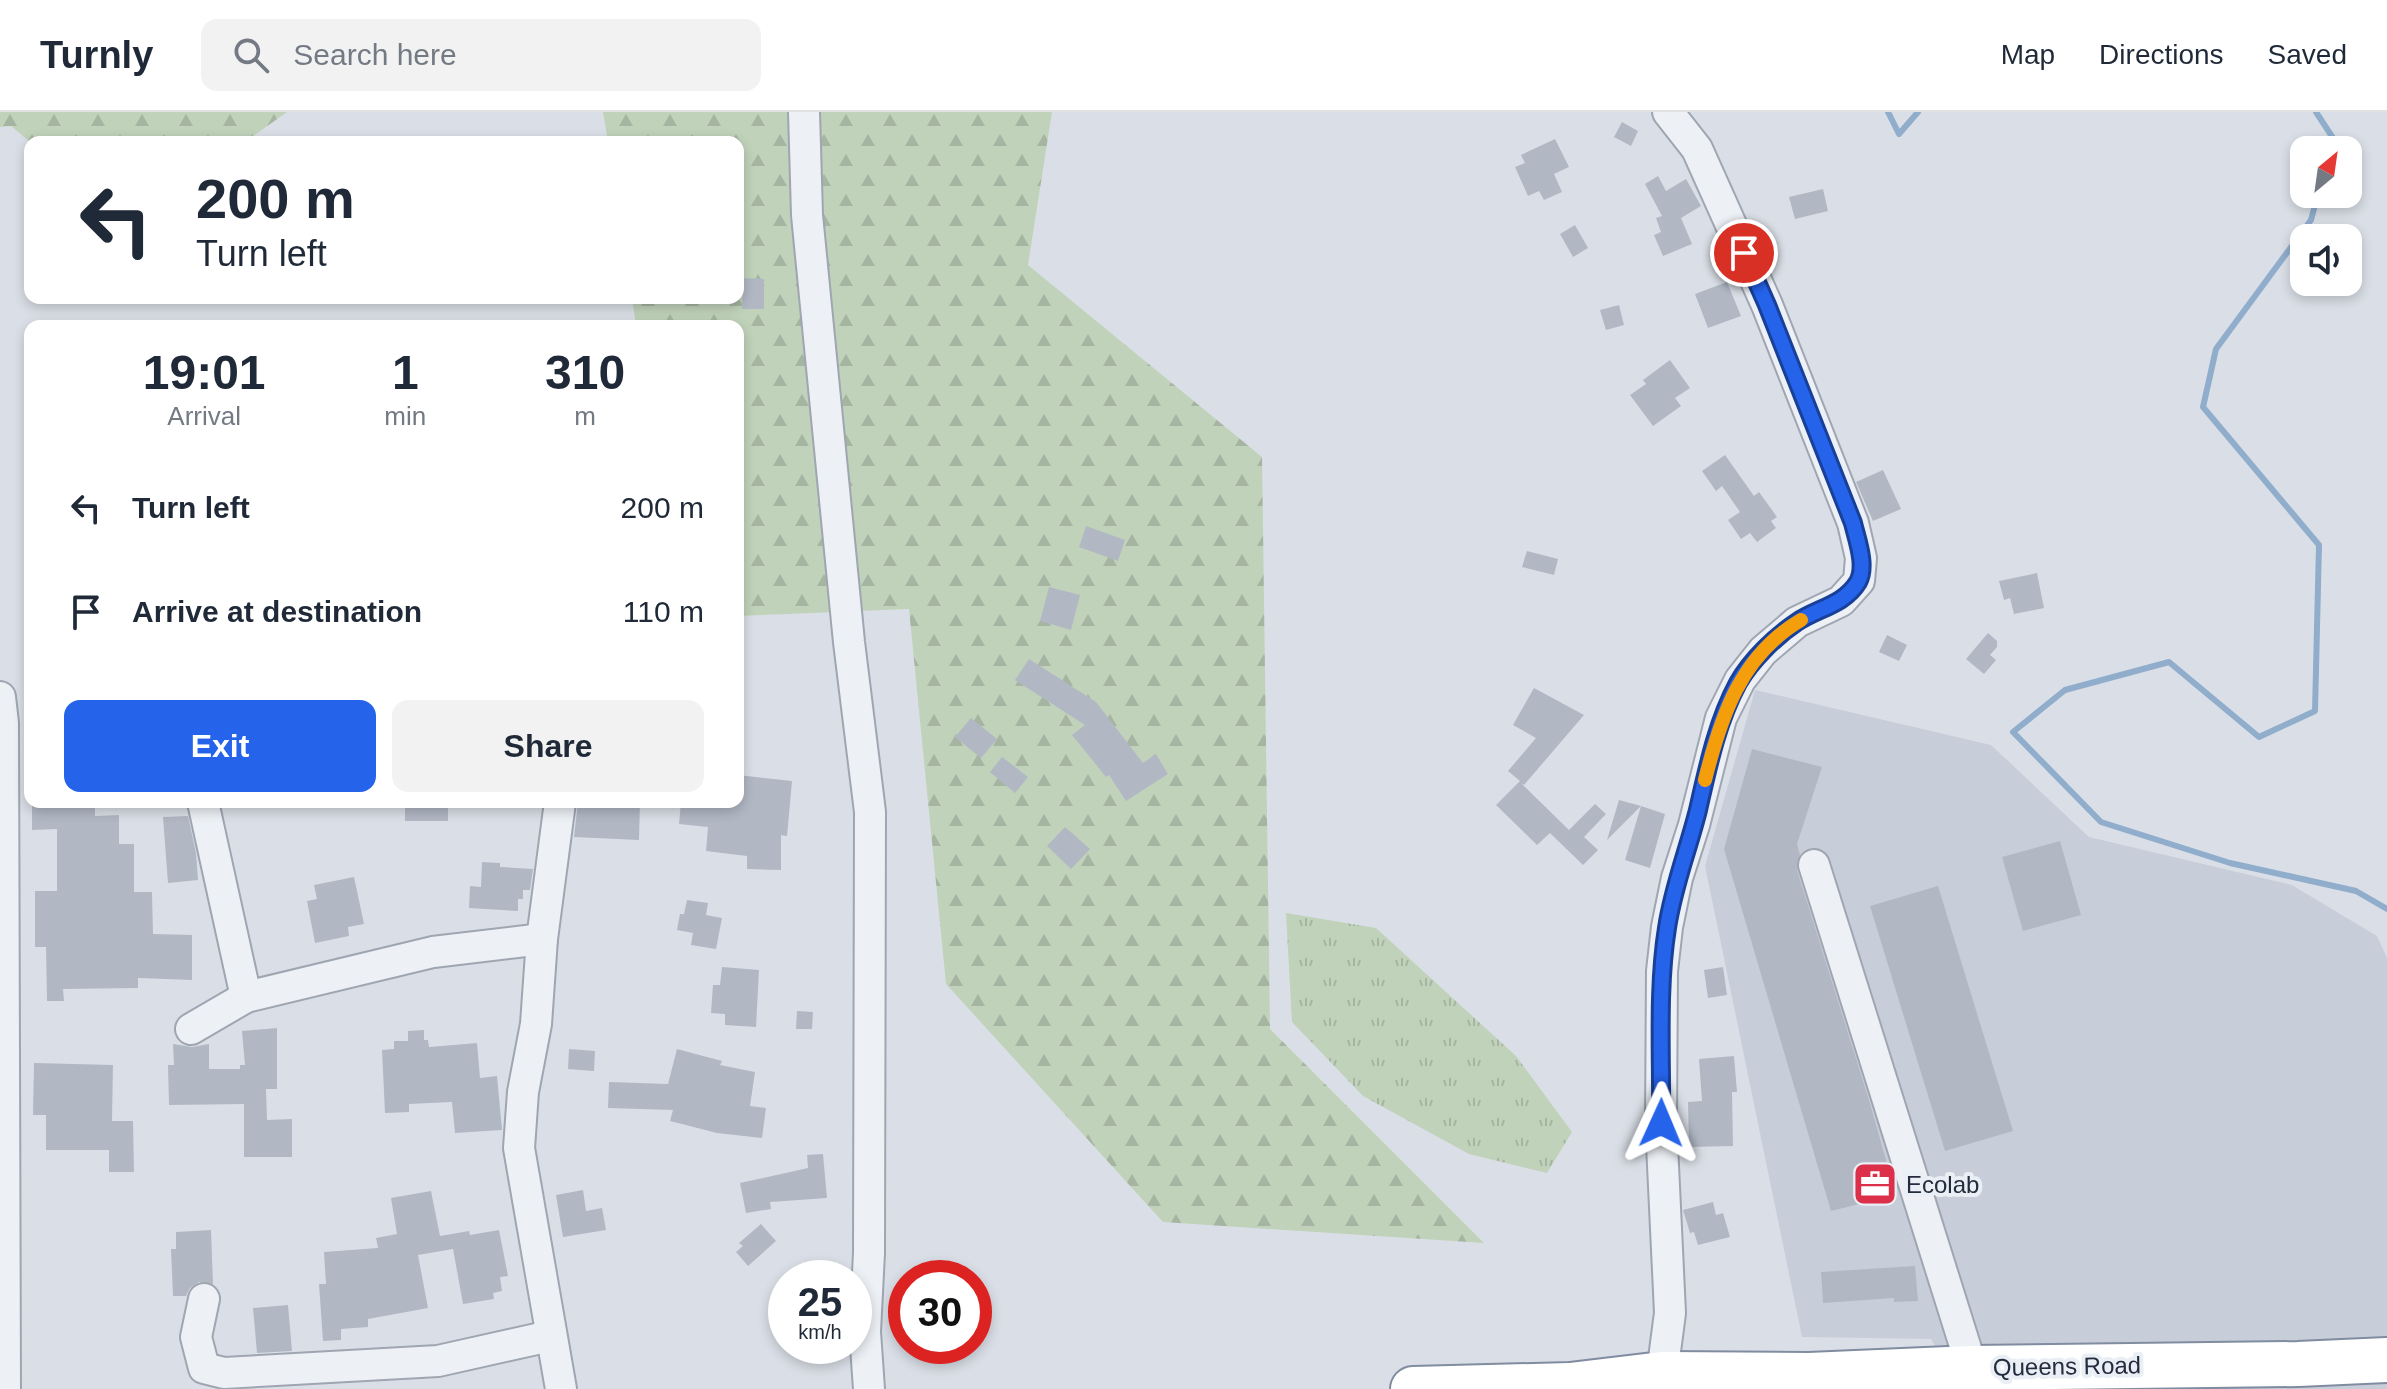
<!DOCTYPE html>
<html lang="en">
<head>
<meta charset="utf-8">
<style>
  :root { --surface:#fff; --page:#f2f2f3; --text:#1f2937; --muted:#747a83; --line:#e0e1e3; --accent:#2563eb }
  body { margin:0; font-family:Helvetica,sans-serif; background:var(--page); color:var(--text); height:100vh; display:flex; flex-direction:column; font-size:30px; white-space:nowrap }
  * { box-sizing:border-box; margin:0 }
  p { font-size:26px; color:var(--muted) }
  .icon { flex:none; width:44px; height:44px; fill:none; stroke:currentColor; stroke-width:2; stroke-linecap:round; stroke-linejoin:round }
  .map { position:relative; flex:1; overflow:hidden }
  .panel { position:absolute; left:24px; top:208px; width:720px; height:488px; display:flex; flex-direction:column; background:var(--surface); border-radius:16px; box-shadow:0 4px 12px #0003 }
  .panel>* { flex:none }
  .hud { position:absolute; left:24px; top:24px; width:720px; height:168px; border-radius:16px; box-shadow:0 4px 12px #0003; background:#fff; color:var(--text); overflow:hidden }
  .needle { width:52px; rotate:29deg }
  .tools { position:absolute; left:2290px; top:24px; display:grid; gap:16px }
  .tools a { display:grid; place-items:center; width:72px; height:72px; border-radius:16px; background:var(--surface); box-shadow:0 4px 12px #0003; font-size:40px }
  .speed { position:absolute; left:768px; top:1148px; display:flex; gap:16px; font-size:40px; font-weight:700; text-align:center }
  .speed>* { display:grid; place-content:center; width:104px; height:104px; border-radius:50%; background:var(--surface); box-shadow:0 4px 12px #0003; line-height:1 }
  .speed small { font-size:20px; font-weight:400 }
  .speed .limit { border:12px solid #d22; background:#fff; color:#111 }
  .pin { position:absolute; display:grid; place-items:center; width:68px; height:68px; color:#fff; margin:-34px; border:4px solid #fff; border-radius:50%; box-shadow:0 2px 8px #0007 }
  .me { position:absolute; width:88px; margin:-44px; rotate:1deg; stroke-linejoin:round; filter:drop-shadow(0 0 6px #0008) }
  .turn { display:flex; align-items:center; gap:28px; height:168px; padding:0 40px; font-size:36px }
  .turn .icon { width:104px; height:104px; stroke-width:2.5 }
  .turn b { display:block; font-size:56px; line-height:68px }
  .eta { display:flex; justify-content:space-evenly; align-items:center; height:136px; text-align:center }
  .eta b { font-size:48px; font-weight:700; line-height:56px }
  .cta { display:flex; gap:16px; margin-top:auto; padding:16px 40px }
  .cta a { flex:1; height:92px; border-radius:16px; background:var(--accent); color:#fff; font-size:32px; font-weight:700; line-height:92px; text-align:center }
  .cta a+a { background:var(--page); color:var(--text) }
  ul { padding:0; list-style:none }
  li { display:flex; align-items:center; gap:24px; height:104px; padding:0 40px }
  li div { flex:1 }
  li b { display:block; font-size:30px }
  li em { font-style:normal }
  header { display:flex; align-items:center; gap:48px; box-sizing:border-box; height:112px; padding:0 40px; background:var(--surface); border-bottom:2px solid var(--line) }
  header strong { font-size:38px }
  nav { display:flex; gap:44px; margin-inline-start:auto; font-size:28px }
  .search { width:560px; height:72px; background:var(--page); display:flex; align-items:center; gap:20px; box-sizing:border-box; padding:0 28px; border-radius:16px; color:var(--muted); font-size:30px }
  .map>svg:first-child { display:block }
  .built { fill:#c8ced9 }
  .grass { fill:url(#grass-tufts) }
  .forest { fill:url(#forest-firs) }
  .lines { fill:none; stroke-linecap:round; stroke-linejoin:round }
  .stream { stroke:#90adcc; stroke-width:6 }
  .building { fill:#b1b8c4 }
  .minor-casing { stroke:#9fa6b1; stroke-width:34 }
  .highway-casing { stroke:#808c9f; stroke-width:48 }
  .minor { stroke:#edf0f5; stroke-width:30 }
  .highway { stroke:#fff; stroke-width:44 }
  .route-casing { stroke:#184099; stroke-width:20 }
  .route { stroke:#2563eb; stroke-width:14 }
  .slow { stroke:#f59e0b; stroke-width:14 }
  .labels { text-anchor:middle; dominant-baseline:central; stroke-width:8; stroke-linejoin:round; paint-order:stroke }
  .poi-label { font-size:24px; fill:#232d3e; stroke:#eaeef5; text-anchor:start }
  .street-label { font-size:24px; fill:#232d3e; stroke:#eaeef5 }
</style>
</head>
<body>
<header>
<strong>Turnly</strong>
<div class="search"><svg class="icon" aria-label="search" viewBox="0 0 24 24"><circle cx="10" cy="10" r="6"/><path d="M15 15l6 6"/></svg>Search here</div>
<nav><a>Map</a><a>Directions</a><a>Saved</a></nav>
</header>
<div class="map">
<svg width="2387" height="1277" viewBox="0 0 2387 1277">
  <defs>
    <pattern id="grass-tufts" width="24" height="20" patternUnits="userSpaceOnUse" patternTransform="scale(2)"><rect width="24" height="20" fill="#c0d2ba"/><path d="M3 7l-1-3M5 7V3M7 7l1-3M15 17l-1-3M17 17v-4M19 17l1-3" fill="none" stroke="#a5b5a1"/></pattern>
    <pattern id="forest-firs" width="22" height="20" patternUnits="userSpaceOnUse" patternTransform="scale(2)"><rect width="22" height="20" fill="#c0d2ba"/><path d="M5 1l3.5 6h-7zM16 11l3.5 6h-7z" fill="#a5b5a1"/></pattern>
  </defs>
  <rect width="100%" height="100%" fill="#dadfe7"/>
  <path class="built" d="M 1755,578 L 1991,633 L 2089,725 L 2292,773 L 2377,824 L 2387,846 L 2387,1277 L 1959,1277 L 1931,1227 L 1802,1225 L 1705,754 Z"/>
  <path class="grass" d="M 1286,801 L 1376,816 L 1516,944 L 1572,1020 L 1547,1061 L 1469,1042 L 1363,984 L 1292,910 Z"/>
  <g class="forest">
    <path d="M 0,0 L 287,0 L 245,30 L 30,30 L 11,14 L 0,15 Z"/>
    <path d="M 603,0 L 1052,0 L 1028,153 L 1262,345 L 1270,917 L 1484,1131 L 1163,1110 L 946,872 L 909,497 L 738,504 L 738,214 L 636,214 L 632,186 L 738,186 L 738,30 L 608,30 Z"/>
  </g>
  <g class="lines">
    <g class="stream">
      <path d="M 1888,0 L 1899,22 L 1918,0"/>
      <path d="M 2316,0 L 2333,26 L 2330,38"/>
      <path d="M 2318,82 L 2311,108 L 2216,237 L 2203,295 L 2319,433 L 2315,599 L 2259,625 L 2169,550 L 2065,578 L 2013,620 L 2101,710 L 2230,751 L 2356,779 L 2387,797"/>
    </g>
  </g>
  <g class="building">
    <path d="M 1622,10 L 1638,19 L 1631,34 L 1614,25 Z"/>
    <path d="M 1555,27 L 1569,55 L 1554,62 L 1562,80 L 1544,88 L 1539,79 L 1528,84 L 1515,55 L 1525,51 L 1521,43 Z"/>
    <path d="M 1658,64 L 1666,79 L 1686,67 L 1701,94 L 1681,106 L 1692,132 L 1663,144 L 1654,123 L 1661,120 L 1656,106 L 1662,104 L 1645,72 Z"/>
    <path d="M 1823,77 L 1828,99 L 1795,107 L 1789,85 Z"/>
    <path d="M 1575,113 L 1588,136 L 1573,145 L 1560,122 Z"/>
    <path d="M 743,166 L 764,167 L 764,197 L 742,197 Z"/>
    <path d="M 1727,170 L 1741,204 L 1708,216 L 1695,182 Z"/>
    <path d="M 1619,193 L 1624,213 L 1606,218 L 1600,198 Z"/>
    <path d="M 1670,248 L 1690,276 L 1675,286 L 1681,294 L 1653,314 L 1630,283 L 1646,272 L 1643,268 Z"/>
    <path d="M 1725,343 L 1754,384 L 1759,380 L 1777,405 L 1771,409 L 1776,416 L 1757,430 L 1750,421 L 1741,427 L 1728,408 L 1740,400 L 1722,374 L 1716,379 L 1702,359 Z"/>
    <path d="M 1883,358 L 1901,397 L 1873,409 L 1856,370 Z"/>
    <path d="M 1086,414 L 1125,428 L 1118,449 L 1079,435 Z"/>
    <path d="M 1527,439 L 1558,447 L 1554,463 L 1522,455 Z"/>
    <path d="M 2037,461 L 2044,496 L 2014,502 L 2010,486 L 2004,488 L 1999,469 Z"/>
    <path d="M 1049,475 L 1080,483 L 1071,518 L 1040,509 Z"/>
    <path d="M 1988,521 L 1997,529 L 1997,535 L 1990,543 L 1996,548 L 1984,562 L 1966,547 Z"/>
    <path d="M 1887,523 L 1907,533 L 1899,549 L 1879,540 Z"/>
    <path d="M 1029,547 L 1096,590 L 1143,651 L 1156,642 L 1168,662 L 1126,689 L 1109,663 L 1106,665 L 1072,623 L 1085,613 L 1015,568 Z"/>
    <path d="M 1534,576 L 1584,603 L 1524,673 L 1521,671 L 1569,718 L 1595,692 L 1606,702 L 1584,725 L 1598,738 L 1583,753 L 1550,721 L 1537,733 L 1496,693 L 1520,669 L 1508,659 L 1536,626 L 1513,613 Z"/>
    <path d="M 971,606 L 997,627 L 981,646 L 955,625 Z"/>
    <path d="M 1752,637 L 1822,655 L 1797,732 L 1800,743 L 1797,758 L 1869,988 L 1896,1083 L 1831,1099 L 1724,737 Z"/>
    <path d="M 1002,645 L 1028,665 L 1015,681 L 990,660 Z"/>
    <path d="M 738,663 L 792,669 L 787,724 L 781,723 L 781,758 L 747,757 L 747,744 L 706,739 L 708,715 L 679,712 L 681,690 L 738,690 Z"/>
    <path d="M 1619,688 L 1641,694 L 1607,728 Z"/>
    <path d="M 32,690 L 95,690 L 95,704 L 119,703 L 119,732 L 134,732 L 134,780 L 152,780 L 153,822 L 192,823 L 192,868 L 138,866 L 138,876 L 63,877 L 64,889 L 47,889 L 46,835 L 35,835 L 35,779 L 57,779 L 57,717 L 32,718 Z"/>
    <rect x="405" y="690" width="43" height="19"/>
    <path d="M 578,690 L 640,690 L 639,728 L 574,725 Z"/>
    <path d="M 1641,694 L 1665,702 L 1650,756 L 1625,748 Z"/>
    <path d="M 188,704 L 196,741 L 198,768 L 168,771 L 163,705 Z"/>
    <path d="M 1065,715 L 1090,737 L 1071,757 L 1047,734 Z"/>
    <path d="M 2060,729 L 2081,803 L 2023,819 L 2002,745 Z"/>
    <path d="M 482,750 L 500,751 L 500,755 L 533,757 L 530,778 L 523,778 L 523,787 L 518,787 L 518,799 L 469,796 L 470,774 L 481,775 Z"/>
    <path d="M 354,765 L 364,812 L 348,815 L 349,824 L 315,831 L 307,789 L 317,787 L 314,773 Z"/>
    <path d="M 1938,774 L 2013,1019 L 1945,1039 L 1870,794 Z"/>
    <path d="M 687,788 L 708,791 L 706,803 L 722,806 L 716,837 L 691,833 L 693,821 L 677,818 L 680,802 L 684,802 Z"/>
    <path d="M 722,855 L 759,858 L 756,915 L 725,913 L 725,902 L 711,901 L 713,873 L 720,873 Z"/>
    <path d="M 1723,855 L 1727,883 L 1708,886 L 1704,858 Z"/>
    <path d="M 797,899 L 813,900 L 812,917 L 796,917 Z"/>
    <path d="M 277,916 L 277,977 L 266,977 L 267,1008 L 292,1007 L 292,1045 L 244,1045 L 244,992 L 169,993 L 168,953 L 174,953 L 173,932 L 192,935 L 209,932 L 209,957 L 240,957 L 240,953 L 245,953 L 242,919 Z"/>
    <path d="M 424,918 L 424,928 L 428,928 L 429,935 L 477,931 L 480,966 L 497,964 L 502,1018 L 455,1021 L 452,990 L 409,992 L 409,1000 L 385,1001 L 382,938 L 394,937 L 394,929 L 408,929 L 408,919 Z"/>
    <path d="M 569,937 L 595,939 L 594,959 L 568,957 Z"/>
    <path d="M 677,937 L 722,949 L 720,953 L 755,960 L 750,994 L 766,996 L 762,1026 L 717,1021 L 670,1009 L 673,998 L 608,996 L 609,970 L 668,972 Z"/>
    <path d="M 1734,944 L 1737,980 L 1732,980 L 1733,1034 L 1689,1035 L 1688,990 L 1702,989 L 1699,947 Z"/>
    <path d="M 34,951 L 113,953 L 112,1009 L 133,1009 L 134,1060 L 109,1060 L 109,1038 L 46,1038 L 46,1003 L 33,1003 Z"/>
    <path d="M 823,1042 L 827,1086 L 770,1090 L 771,1097 L 746,1101 L 740,1071 L 808,1056 L 807,1043 Z"/>
    <path d="M 583,1078 L 586,1099 L 602,1096 L 606,1118 L 563,1125 L 556,1083 Z"/>
    <path d="M 431,1079 L 440,1124 L 469,1119 L 470,1123 L 499,1118 L 508,1164 L 500,1165 L 502,1179 L 493,1181 L 494,1187 L 463,1192 L 453,1137 L 418,1143 L 428,1196 L 368,1207 L 368,1215 L 341,1217 L 341,1228 L 323,1229 L 319,1172 L 326,1172 L 324,1140 L 378,1136 L 376,1126 L 397,1122 L 391,1086 Z"/>
    <path d="M 1713,1090 L 1716,1103 L 1723,1101 L 1730,1125 L 1698,1133 L 1694,1120 L 1690,1121 L 1683,1098 Z"/>
    <path d="M 761,1112 L 776,1129 L 748,1154 L 736,1140 L 743,1134 L 739,1131 Z"/>
    <path d="M 211,1118 L 213,1172 L 199,1170 L 190,1176 L 186,1184 L 173,1184 L 171,1137 L 176,1137 L 176,1120 Z"/>
    <path d="M 1915,1154 L 1918,1189 L 1894,1190 L 1894,1186 L 1823,1191 L 1821,1160 Z"/>
    <path d="M 288,1193 L 292,1239 L 257,1241 L 253,1196 Z"/>
  </g>
  <g class="lines">
    <g class="minor-casing">
      <g id="minor">
        <path d="M 804,0 L 807,103 L 849,530 L 870,700 L 869,1141 L 865,1220 L 869,1277"/>
        <path d="M 0,585 L 3,611 L 5,1277"/>
        <path d="M 203,690 L 246,885"/>
        <path d="M 560,690 L 542,827 L 536,912 L 523,980 L 519,1036 L 561,1277"/>
        <path d="M 1814,753 L 1972,1256"/>
        <path d="M 191,917 L 246,885 L 433,840 L 542,827"/>
        <path d="M 204,1187 L 196,1225 L 204,1256 L 224,1261 L 438,1249 L 550,1224"/>
        <path d="M 1662,1262 L 1670,1201 L 1661,1011 L 1662,859 L 1667,815 L 1677,766 L 1694,713 L 1721,606 L 1740,568 L 1763,539 L 1797,510 L 1841,489 L 1859,469 L 1861,446 L 1853,411 L 1767,193 L 1697,37 L 1668,0"/>
      </g>
    </g>
    <g class="highway-casing">
      <path id="highway" d="M 1413,1277 L 1570,1273 L 1662,1262 L 1809,1263 L 1972,1256 L 2298,1252 L 2387,1248"/>
    </g>
    <use href="#minor" class="minor"/>
    <use href="#highway" class="highway"/>
  </g>
  <g class="lines">
    <g class="route-casing">
      <path id="route" d="M 1661,1011 C 1662,948 1657,878 1667,816 C 1673,775 1688,738 1698,698 C 1708,654 1717,610 1738,571 C 1751,548 1776,524 1797,510 C 1818,496 1844,493 1858,470 C 1867,454 1857,428 1853,411 L 1767,193 L 1744,141"/>
    </g>
    <use href="#route" class="route"/>
    <path class="slow" d="M 1705,668 C 1721,604 1741,543 1801,508"/>
  </g>
  <defs>
    <g id="office-square" transform="scale(2.3)"><rect x="-9" y="-9" width="18" height="18" rx="4" fill="#dc2f4a" stroke="#eaeef5"/><path d="M-6-3h4V-5.5h4V-3h4V5H-6ZM-1-4.5V-3h2v-1.5ZM-6 0V1H6V0Z" fill="#fff"/></g>
  </defs>
  <g fill-rule="evenodd">
    <use href="#office-square" x="1875" y="1072"/>
  </g>
  <g class="labels">
    <g class="poi-label">
      <text x="1906" y="1072">Ecolab</text>
    </g>
    <g class="street-label">
      <text transform="translate(2067 1254) rotate(-1)">Queens Road</text>
    </g>
  </g>
</svg>
<div class="tools">
<a><svg class="needle" viewBox="-14 -14 28 28"><path d="M0-13l5 13h-10z" fill="#e53935"/><path d="M0 13l5-13h-10z" fill="#747a83"/></svg></a>
<a><svg class="icon" aria-label="sound" viewBox="0 0 24 24"><path d="M4 9h4l5-4v14l-5-4H4zM17 9q2 3 0 6"/></svg></a>
</div>
<div class="speed"><div>25<small>km/h</small></div><div class="limit">30</div></div>
<div class="pin" style="left:1744px;top:141px;background:#d93025"><svg class="icon" aria-label="arrive" viewBox="0 0 24 24"><path d="M6 21V4h12l-3 4 3 4H6"/></svg></div>
<svg class="me" style="left:1661px;top:1011px" viewBox="-20 -20 40 40"><path d="M0-17L14 15 0 8-14 15z" fill="#2563eb" stroke="#fff" stroke-width="4"/></svg>
<div class="hud">
<div class="turn"><svg class="icon" aria-label="left" viewBox="0 0 24 24"><path d="M17 20v-9H6M10 6l-5 5 5 5"/></svg><div><b>200 m</b>Turn left</div></div>
</div>
<section class="panel">
<div class="eta">
<div><b>19:01</b><p>Arrival</p></div>
<div><b>1</b><p>min</p></div>
<div><b>310</b><p>m</p></div>
</div>
<ul>
<li><svg class="icon" aria-label="left" viewBox="0 0 24 24"><path d="M17 20v-9H6M10 6l-5 5 5 5"/></svg><div><b>Turn left</b></div><em>200 m</em></li>
<li><svg class="icon" aria-label="arrive" viewBox="0 0 24 24"><path d="M6 21V4h12l-3 4 3 4H6"/></svg><div><b>Arrive at destination</b></div><em>110 m</em></li>
</ul>
<div class="cta"><a>Exit</a><a>Share</a></div>
</section>
</div>
</body>
</html>
